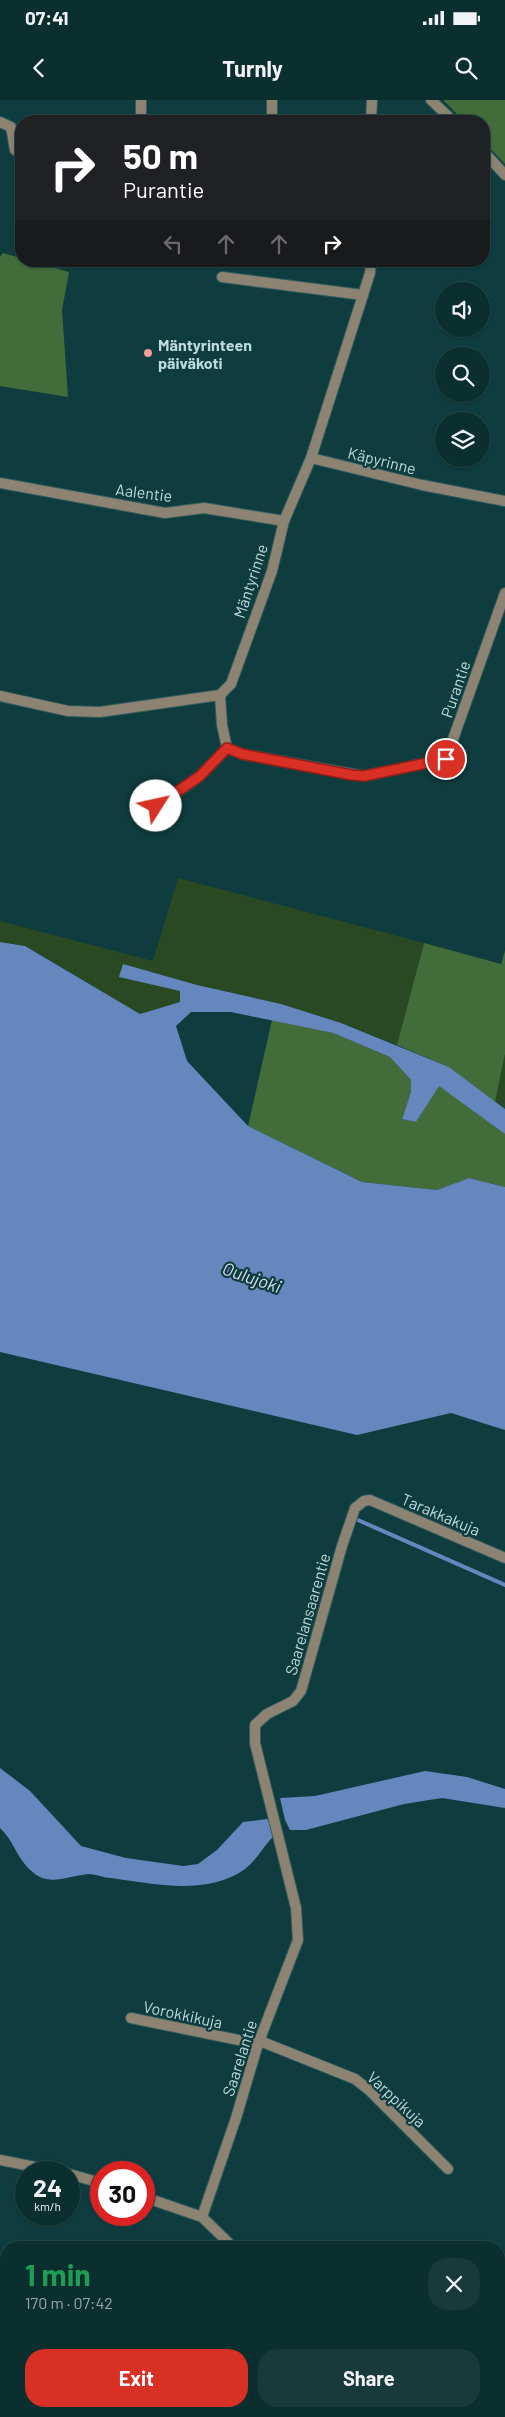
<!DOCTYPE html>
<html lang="en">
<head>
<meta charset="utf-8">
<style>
  :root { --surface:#0b2e2f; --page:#193a3b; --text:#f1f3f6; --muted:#9aa8aa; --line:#2b4a4b; --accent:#d93025 }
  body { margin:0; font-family:Barlow,sans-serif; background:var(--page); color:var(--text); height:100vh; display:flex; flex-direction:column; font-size:19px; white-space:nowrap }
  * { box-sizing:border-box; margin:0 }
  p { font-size:16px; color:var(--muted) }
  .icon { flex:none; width:28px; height:28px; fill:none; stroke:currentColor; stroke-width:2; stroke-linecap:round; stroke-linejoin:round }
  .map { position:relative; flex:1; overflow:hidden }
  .drawer { position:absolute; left:0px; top:2141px; width:505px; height:176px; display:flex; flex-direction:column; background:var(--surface); border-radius:20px 20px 0 0; box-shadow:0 1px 4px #0004,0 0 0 1px var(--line) }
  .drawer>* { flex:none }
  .guide { position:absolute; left:15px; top:15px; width:475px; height:152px; border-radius:20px; box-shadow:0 1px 4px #0004,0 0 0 1px var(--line); background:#202124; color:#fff; overflow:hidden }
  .tools { position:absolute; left:435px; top:182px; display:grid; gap:10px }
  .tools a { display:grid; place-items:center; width:55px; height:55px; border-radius:50%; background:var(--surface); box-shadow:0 1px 4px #0004,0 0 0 1px var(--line); font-size:25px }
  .speed { position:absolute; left:15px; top:2061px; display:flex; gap:10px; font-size:25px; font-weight:700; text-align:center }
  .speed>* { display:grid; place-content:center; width:65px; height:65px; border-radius:50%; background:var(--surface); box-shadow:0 1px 4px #0004,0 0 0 1px var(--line); line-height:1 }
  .speed small { font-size:12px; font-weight:400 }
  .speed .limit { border:8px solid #d22; background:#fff; color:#111 }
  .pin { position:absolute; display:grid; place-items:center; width:42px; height:42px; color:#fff; margin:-21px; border:2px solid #fff; border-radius:50%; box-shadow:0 1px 5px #0007 }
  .me { position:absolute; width:55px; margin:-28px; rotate:55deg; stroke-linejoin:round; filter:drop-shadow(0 0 4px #0008) }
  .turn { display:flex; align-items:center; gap:18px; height:105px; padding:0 25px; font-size:22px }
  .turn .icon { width:65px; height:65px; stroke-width:2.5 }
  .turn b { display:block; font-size:35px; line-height:42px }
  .lanes { display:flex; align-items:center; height:48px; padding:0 25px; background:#0003; justify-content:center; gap:25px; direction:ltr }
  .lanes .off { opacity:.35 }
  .round { display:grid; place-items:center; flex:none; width:52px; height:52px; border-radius:20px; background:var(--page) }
  .head { display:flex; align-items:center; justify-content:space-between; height:85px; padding:0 25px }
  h1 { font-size:30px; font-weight:700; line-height:38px; color:#1e9e55 }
  .button { display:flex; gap:10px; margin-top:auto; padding:10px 25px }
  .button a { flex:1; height:58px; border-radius:20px; background:var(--accent); color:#fff; font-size:20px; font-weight:700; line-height:58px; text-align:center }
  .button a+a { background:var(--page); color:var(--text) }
  .status { display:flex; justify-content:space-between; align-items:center; height:35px; padding:0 25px; background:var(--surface); direction:ltr }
  .status svg { height:14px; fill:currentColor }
  header { display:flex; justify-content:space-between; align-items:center; height:65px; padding:0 25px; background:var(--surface); font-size:22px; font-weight:700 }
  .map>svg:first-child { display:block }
  .green { fill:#294923 }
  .forest { fill:#426d3a }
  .water { fill:#6687be }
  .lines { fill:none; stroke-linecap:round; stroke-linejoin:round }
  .stream { stroke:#6687be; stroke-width:4 }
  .street-casing { stroke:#325c5e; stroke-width:12 }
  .street { stroke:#8d8372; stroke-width:10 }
  .route-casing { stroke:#8d1f18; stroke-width:12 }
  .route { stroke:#d93025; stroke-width:9 }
  .poi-dot { fill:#f59b9a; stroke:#0f3d3f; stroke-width:2 }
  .labels { text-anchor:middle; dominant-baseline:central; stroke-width:4.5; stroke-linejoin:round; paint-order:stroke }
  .poi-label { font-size:16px; font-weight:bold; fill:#bedadc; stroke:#0f3d3f; text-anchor:start }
  .street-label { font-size:16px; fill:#bedadc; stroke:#0f3d3f }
  .water-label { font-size:18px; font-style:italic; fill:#d5dfef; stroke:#0f3d3f }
</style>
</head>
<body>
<div class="status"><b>07:41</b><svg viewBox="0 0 49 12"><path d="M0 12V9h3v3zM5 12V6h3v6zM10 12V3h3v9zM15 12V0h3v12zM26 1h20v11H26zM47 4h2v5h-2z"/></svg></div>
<header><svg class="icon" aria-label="back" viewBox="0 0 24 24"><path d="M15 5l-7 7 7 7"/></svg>Turnly<svg class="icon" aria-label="search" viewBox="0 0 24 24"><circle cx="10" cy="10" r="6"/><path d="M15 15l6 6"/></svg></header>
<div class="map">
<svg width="505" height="2317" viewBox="0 0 505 2317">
  <rect width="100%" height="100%" fill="#0f3d3f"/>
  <g class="green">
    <path d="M 178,778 L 424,843 L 397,945 L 341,923 L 281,904 L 197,885 L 123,864 L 120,877 L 180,891 L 180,902 L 140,914 L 26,846 L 0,842 L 0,821 L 153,861 Z"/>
    <path d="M 505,954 L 505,1009 L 495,1002 Z"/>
  </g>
  <g class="forest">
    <path d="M 443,0 L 505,0 L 505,64 L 484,42 L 484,21 L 464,21 Z"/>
    <path d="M 3,153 L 21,158 L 21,161 L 32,161 L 69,172 L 62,210 L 68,297 L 0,286 L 0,157 Z"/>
    <path d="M 424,843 L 501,864 L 505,851 L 505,954 L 495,1002 L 449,967 L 397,945 Z"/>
    <path d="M 272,920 L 333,933 L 390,957 L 411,980 L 411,992 L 402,1019 L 416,1022 L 439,985 L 505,1034 L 505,1087 L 469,1078 L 437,1090 L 362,1082 L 248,1026 Z"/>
    <path d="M 0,2253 L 6,2255 L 6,2311 L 128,2311 L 137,2317 L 0,2317 Z"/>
  </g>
  <g class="water">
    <path d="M 0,842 L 25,846 L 140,914 L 180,902 L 180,891 L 119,877 L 123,864 L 197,885 L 281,904 L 341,923 L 449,967 L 505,1009 L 505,1034 L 439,986 L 416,1022 L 402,1019 L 411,992 L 411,980 L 390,957 L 333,933 L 231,912 L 191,912 L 176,926 L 187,961 L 248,1026 L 362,1082 L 437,1090 L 469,1078 L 505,1087 L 505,1330 L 451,1313 L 357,1335 L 0,1252 Z"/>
    <path d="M 0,1668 L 30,1691 L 81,1746 L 126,1758 L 183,1766 L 198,1764 L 217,1750 L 243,1722 L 267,1719 L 272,1722 L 275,1735 C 264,1745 257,1760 245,1769 C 208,1796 153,1784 111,1778 C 104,1778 96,1774 89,1774 C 74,1775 54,1784 40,1777 C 18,1765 16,1743 0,1728 Z"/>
    <path d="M 425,1671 L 467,1677 L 505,1689 L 505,1708 L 442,1698 L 404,1704 L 306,1730 L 290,1730 L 285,1720 L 280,1698 L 315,1696 Z"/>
  </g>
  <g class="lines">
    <path class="stream" d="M 358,1420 L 505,1485"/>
    <g class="street-casing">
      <g id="street">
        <path d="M 141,0 L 141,21"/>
        <path d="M 431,0 L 453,21"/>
        <path d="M 272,21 L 272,0"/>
        <path d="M 371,21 L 372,0"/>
        <path d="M 0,22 L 11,27 L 15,50"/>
        <path d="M 484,52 L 505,75"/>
        <path d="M 222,177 L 363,195"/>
        <path d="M 311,358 L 422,385 L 505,401"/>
        <path d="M 0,383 L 165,413 L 204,408 L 284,421"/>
        <path d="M 220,595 L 222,625 L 227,648 L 242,654 L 364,676 L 446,659 L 505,493"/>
        <path d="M 0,596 L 68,611 L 100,612 L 220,595 L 231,584 L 272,471 L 284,421 L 311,358 L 370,173 L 371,161"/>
        <path d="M 156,707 L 200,676 L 227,648"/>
        <path d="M 131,1918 L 258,1944"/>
        <path d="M 260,1941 L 355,1979 L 369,1990 L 448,2069"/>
        <path d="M 0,2060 L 60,2072"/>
        <path d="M 69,2074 L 101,2083"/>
        <path d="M 144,2097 L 202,2117 L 234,2148"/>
        <path d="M 202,2117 L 236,2018 L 258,1944 L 298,1840 L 296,1808 L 255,1643 L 255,1625 L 267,1614 L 293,1601 L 301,1591 L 342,1446 L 355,1408 L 364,1401 L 370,1400 L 505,1458"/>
        <path d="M 0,2235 L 6,2237"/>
        <path d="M 499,2308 L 505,2296"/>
        <path d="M 162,2311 L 166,2317"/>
        <path d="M 441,2311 L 453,2317"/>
      </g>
    </g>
    <use href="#street" class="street"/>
  </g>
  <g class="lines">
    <g class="route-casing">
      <path id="route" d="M 156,706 L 200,676 L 227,648 L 242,654 L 352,675 L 364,676 L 446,659"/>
    </g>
    <use href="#route" class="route"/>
  </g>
  <circle class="poi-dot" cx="148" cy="253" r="5"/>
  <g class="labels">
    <g class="poi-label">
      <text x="158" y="244">Mäntyrinteen<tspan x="158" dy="18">päiväkoti</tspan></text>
    </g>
    <g class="street-label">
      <text transform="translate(382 360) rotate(14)">Käpyrinne</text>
      <text transform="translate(144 392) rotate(7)">Aalentie</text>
      <text transform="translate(250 481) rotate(-72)">Mäntyrinne</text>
      <text transform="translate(455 589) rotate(-71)">Purantie</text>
      <text transform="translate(441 1414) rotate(23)">Tarakkakuja</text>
      <text transform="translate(307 1514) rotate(-74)">Saarelansaarentie</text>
      <text transform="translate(183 1914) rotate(12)">Vorokkikuja</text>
      <text transform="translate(239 1958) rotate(-72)">Saarelantie</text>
      <text transform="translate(397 1999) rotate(43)">Varppikuja</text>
    </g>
    <g class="water-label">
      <text transform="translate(252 1177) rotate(19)">Oulujoki</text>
    </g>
  </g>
</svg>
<div class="tools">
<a><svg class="icon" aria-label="sound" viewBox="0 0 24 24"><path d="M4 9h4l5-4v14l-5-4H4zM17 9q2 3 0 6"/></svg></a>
<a><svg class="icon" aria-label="search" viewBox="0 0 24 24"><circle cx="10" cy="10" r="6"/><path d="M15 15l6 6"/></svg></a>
<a><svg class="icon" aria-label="layers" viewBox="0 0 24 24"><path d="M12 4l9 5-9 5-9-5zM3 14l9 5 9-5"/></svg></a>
</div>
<div class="speed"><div>24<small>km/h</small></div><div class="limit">30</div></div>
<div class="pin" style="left:446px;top:659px;background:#d93025"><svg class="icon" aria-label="arrive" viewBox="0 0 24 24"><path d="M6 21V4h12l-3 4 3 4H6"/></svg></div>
<svg class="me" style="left:156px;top:706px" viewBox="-20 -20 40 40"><circle r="19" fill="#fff"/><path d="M0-13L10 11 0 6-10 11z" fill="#d93025"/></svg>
<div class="guide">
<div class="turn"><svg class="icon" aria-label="right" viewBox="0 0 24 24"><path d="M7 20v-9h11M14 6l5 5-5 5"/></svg><div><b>50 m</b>Purantie</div></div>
<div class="lanes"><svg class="icon off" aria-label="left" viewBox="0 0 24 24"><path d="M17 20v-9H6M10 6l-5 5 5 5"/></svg><svg class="icon off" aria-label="ahead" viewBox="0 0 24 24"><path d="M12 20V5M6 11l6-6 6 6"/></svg><svg class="icon off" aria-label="ahead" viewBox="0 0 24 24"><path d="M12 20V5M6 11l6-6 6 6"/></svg><svg class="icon" aria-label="right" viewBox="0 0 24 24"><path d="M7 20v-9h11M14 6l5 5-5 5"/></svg></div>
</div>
<section class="drawer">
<div class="head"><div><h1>1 min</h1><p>170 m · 07:42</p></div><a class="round"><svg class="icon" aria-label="close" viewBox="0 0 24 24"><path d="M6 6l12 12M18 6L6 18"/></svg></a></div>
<div class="button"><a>Exit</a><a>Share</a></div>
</section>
</div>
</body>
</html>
